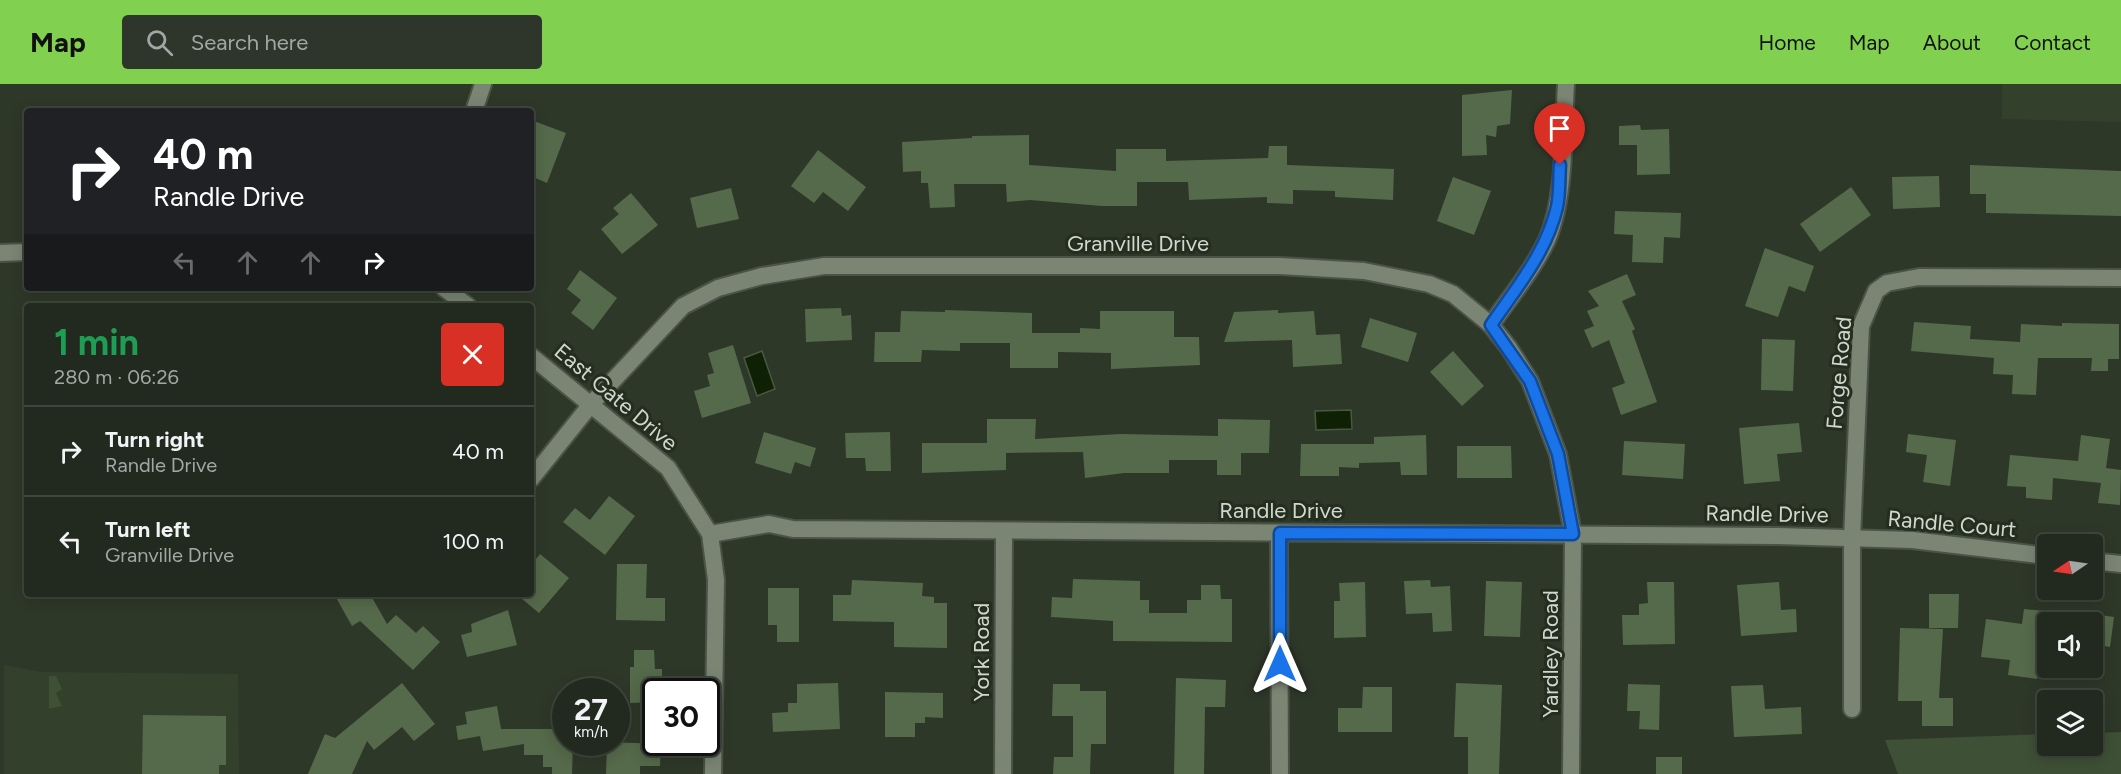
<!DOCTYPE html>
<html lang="en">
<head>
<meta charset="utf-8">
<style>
  :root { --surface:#222a1f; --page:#2e362c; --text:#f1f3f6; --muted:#a2a7a4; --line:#3f463d; --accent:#81d050 }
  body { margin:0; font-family:Figtree,sans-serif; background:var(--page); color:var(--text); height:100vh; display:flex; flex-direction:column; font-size:22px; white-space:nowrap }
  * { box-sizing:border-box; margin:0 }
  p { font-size:20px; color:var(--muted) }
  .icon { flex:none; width:33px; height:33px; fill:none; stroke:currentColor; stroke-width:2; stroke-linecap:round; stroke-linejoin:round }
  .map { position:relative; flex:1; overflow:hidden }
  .panel { position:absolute; left:24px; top:219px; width:510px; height:294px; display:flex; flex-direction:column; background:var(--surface); border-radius:6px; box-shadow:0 3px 15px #0003,0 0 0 2px var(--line) }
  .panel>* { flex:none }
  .guide { position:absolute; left:24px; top:24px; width:510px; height:183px; border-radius:6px; box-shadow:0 3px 15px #0003,0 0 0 2px var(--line); background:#202124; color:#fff; overflow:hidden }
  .needle { width:39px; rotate:257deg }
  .controls { position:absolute; left:2037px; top:450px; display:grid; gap:12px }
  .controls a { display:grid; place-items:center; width:66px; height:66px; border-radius:6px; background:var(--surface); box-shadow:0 3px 15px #0003,0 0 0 2px var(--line); font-size:30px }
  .speed { position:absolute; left:552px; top:594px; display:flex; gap:12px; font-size:30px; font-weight:700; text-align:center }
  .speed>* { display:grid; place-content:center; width:78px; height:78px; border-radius:50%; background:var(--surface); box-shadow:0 3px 15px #0003,0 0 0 2px var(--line); line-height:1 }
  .speed small { font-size:15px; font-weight:400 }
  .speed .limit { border:3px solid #111; border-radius:9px; background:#fff; color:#111 }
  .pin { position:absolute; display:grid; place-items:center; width:51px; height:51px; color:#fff; margin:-62px -26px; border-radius:50% 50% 50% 0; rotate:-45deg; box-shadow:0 0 6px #0007 }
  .pin .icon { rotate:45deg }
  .me { position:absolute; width:66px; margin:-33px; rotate:0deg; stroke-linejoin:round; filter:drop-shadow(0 0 4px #0008) }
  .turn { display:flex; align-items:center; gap:21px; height:126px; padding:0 30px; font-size:27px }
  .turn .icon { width:78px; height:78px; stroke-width:2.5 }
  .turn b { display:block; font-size:42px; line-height:51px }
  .lanes { display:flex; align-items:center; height:57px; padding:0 30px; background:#0003; justify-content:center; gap:30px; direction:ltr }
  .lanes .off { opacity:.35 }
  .round { display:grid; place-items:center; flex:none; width:63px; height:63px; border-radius:6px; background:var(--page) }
  .overview { display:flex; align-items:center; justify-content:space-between; height:102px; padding:0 30px }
  h1 { font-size:36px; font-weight:700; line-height:45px; color:#1e9e55 }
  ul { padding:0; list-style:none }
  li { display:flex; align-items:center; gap:18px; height:90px; padding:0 30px; border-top:2px solid var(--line) }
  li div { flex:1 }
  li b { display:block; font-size:22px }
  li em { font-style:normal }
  header { display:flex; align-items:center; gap:36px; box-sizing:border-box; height:84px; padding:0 30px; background:var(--accent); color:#111 }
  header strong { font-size:28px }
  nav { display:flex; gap:33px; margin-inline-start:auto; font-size:21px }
  .search { width:420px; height:54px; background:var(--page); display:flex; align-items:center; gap:15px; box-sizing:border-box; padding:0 21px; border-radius:6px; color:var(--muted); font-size:22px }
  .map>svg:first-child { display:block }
  .built { fill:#33412c }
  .green { fill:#3e5035 }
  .water { fill:#0f2105; stroke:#495841; stroke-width:1.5 }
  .building { fill:#556a4a }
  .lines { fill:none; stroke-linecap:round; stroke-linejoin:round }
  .street-casing { stroke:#4a5346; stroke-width:20 }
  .street { stroke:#7a8574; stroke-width:16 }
  .route-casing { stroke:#114b97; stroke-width:15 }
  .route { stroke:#1a73e8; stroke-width:10 }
  .labels { text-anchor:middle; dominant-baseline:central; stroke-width:6; stroke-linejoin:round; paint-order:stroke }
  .street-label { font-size:22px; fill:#d1d7ce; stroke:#242e1f }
</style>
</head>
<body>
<header>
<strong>Map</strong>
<div class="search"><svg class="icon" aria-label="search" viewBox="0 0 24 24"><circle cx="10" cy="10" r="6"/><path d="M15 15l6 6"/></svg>Search here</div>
<nav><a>Home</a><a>Map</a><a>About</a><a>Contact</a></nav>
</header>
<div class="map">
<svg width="2121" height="690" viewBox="0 0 2121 690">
  <rect width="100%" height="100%" fill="#2e3829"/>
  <g class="built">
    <path d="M 2002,0 L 2121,0 L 2121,38 L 2002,35 Z"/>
    <path d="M 4,581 L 41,588 L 238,590 L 239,690 L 4,690 Z"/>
  </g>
  <g class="green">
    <path d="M 49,592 L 56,592 L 62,605 L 56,609 L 62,622 L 49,625 Z"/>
    <path d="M 2121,648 L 2121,690 L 1898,690 L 1885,656 L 2047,650 L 2048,662 L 2092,662 L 2093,649 Z"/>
  </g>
  <g class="water">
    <path d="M 762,267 L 775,305 L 757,312 L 744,274 Z"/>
    <path d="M 1351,326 L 1352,345 L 1316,346 L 1315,327 Z"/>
  </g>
  <g class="building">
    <path d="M 1512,6 L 1510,40 L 1497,42 L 1496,53 L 1486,51 L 1487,71 L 1462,72 L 1462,11 Z"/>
    <path d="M 531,36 L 566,49 L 547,99 L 531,92 Z"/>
    <path d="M 1640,41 L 1641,46 L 1669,45 L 1670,90 L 1637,91 L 1637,61 L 1619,61 L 1619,42 Z"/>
    <path d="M 1029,51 L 1029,81 L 1116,87 L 1116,65 L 1166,65 L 1166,77 L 1268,74 L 1269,62 L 1287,62 L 1287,81 L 1394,85 L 1393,116 L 1335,113 L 1335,107 L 1293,106 L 1293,120 L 1267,119 L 1267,113 L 1189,116 L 1188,98 L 1137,98 L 1137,122 L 1102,122 L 1030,116 L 1007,118 L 1006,100 L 954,100 L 955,123 L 930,124 L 928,99 L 921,99 L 921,87 L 903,88 L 902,58 L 972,54 L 972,52 Z"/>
    <path d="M 818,66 L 866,103 L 848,127 L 823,108 L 814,119 L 791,102 Z"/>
    <path d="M 1970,81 L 2121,87 L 2121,132 L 1986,129 L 1986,110 L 1970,110 Z"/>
    <path d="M 1939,92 L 1940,123 L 1893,125 L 1892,93 Z"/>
    <path d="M 1453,93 L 1491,107 L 1474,151 L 1437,137 Z"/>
    <path d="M 1851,103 L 1871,131 L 1820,168 L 1800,140 Z"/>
    <path d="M 731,104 L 739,135 L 697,144 L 690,114 Z"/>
    <path d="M 631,109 L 658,141 L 622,170 L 601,145 L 619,130 L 613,124 Z"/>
    <path d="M 1615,127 L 1681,129 L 1680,154 L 1664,153 L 1663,179 L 1632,178 L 1633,151 L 1614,150 Z"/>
    <path d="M 1765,164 L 1814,182 L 1805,208 L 1789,202 L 1778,233 L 1745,222 Z"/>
    <path d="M 580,186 L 617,214 L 593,246 L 571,229 L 581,216 L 567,205 Z"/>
    <path d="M 1627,190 L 1636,211 L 1622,217 L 1635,245 L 1632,247 L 1657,318 L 1621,331 L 1612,304 L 1625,299 L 1609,256 L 1592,264 L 1584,246 L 1594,242 L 1587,227 L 1599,222 L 1588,207 Z"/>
    <path d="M 841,224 L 842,232 L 851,231 L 852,256 L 806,258 L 805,225 Z"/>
    <path d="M 945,226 L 1032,229 L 1032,249 L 1080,249 L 1080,244 L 1100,245 L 1100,227 L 1174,227 L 1174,253 L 1199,253 L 1200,281 L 1111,285 L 1111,269 L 1058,268 L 1058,284 L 1010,284 L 1010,259 L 960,259 L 960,267 L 922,266 L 921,278 L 874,278 L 875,248 L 900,248 L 901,227 L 945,228 Z"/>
    <path d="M 1278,226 L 1278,229 L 1314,227 L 1316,251 L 1340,250 L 1342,280 L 1293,283 L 1292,256 L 1224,258 L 1234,228 Z"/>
    <path d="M 1370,234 L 1417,249 L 1408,278 L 1361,263 Z"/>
    <path d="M 1914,238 L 1971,242 L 1970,255 L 2020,258 L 2021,240 L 2062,242 L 2062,239 L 2119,240 L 2119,275 L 2108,275 L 2108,287 L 2091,287 L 2092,274 L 2038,274 L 2036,311 L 2012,310 L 2013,291 L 1993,290 L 1994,274 L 1911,267 Z"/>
    <path d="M 1762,255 L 1795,256 L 1793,307 L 1761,306 Z"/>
    <path d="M 733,261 L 751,319 L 702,334 L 694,307 L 710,302 L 707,291 L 714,289 L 708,269 Z"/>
    <path d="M 1453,267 L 1484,302 L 1462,322 L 1430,288 Z"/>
    <path d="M 987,335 L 1036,335 L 1035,355 L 1121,350 L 1218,352 L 1218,335 L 1270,336 L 1269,369 L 1241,369 L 1241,391 L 1217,391 L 1217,376 L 1169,376 L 1169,389 L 1124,389 L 1085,394 L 1083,368 L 1006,369 L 1006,386 L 922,389 L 922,359 L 987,359 Z"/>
    <path d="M 1799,339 L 1802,368 L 1777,370 L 1780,397 L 1744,400 L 1739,344 Z"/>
    <path d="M 764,348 L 816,364 L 810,383 L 795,378 L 791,390 L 755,379 Z"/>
    <path d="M 890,348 L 891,387 L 866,387 L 865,374 L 846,374 L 845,349 Z"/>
    <path d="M 1908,350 L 1956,356 L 1950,402 L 1923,398 L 1927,371 L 1906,368 Z"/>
    <path d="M 1426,351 L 1427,391 L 1401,391 L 1400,378 L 1359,379 L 1359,384 L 1339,383 L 1339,392 L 1300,392 L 1301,360 L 1374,360 L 1374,353 Z"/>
    <path d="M 2081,351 L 2110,355 L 2106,384 L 2121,386 L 2120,421 L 2098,419 L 2101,399 L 2053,394 L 2052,416 L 2026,414 L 2026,403 L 2007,402 L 2010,371 L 2078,377 Z"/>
    <path d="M 1624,357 L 1685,360 L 1683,395 L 1622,391 Z"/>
    <path d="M 1457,362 L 1511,362 L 1512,394 L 1457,394 Z"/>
    <path d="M 609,412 L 635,432 L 605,471 L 563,438 L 575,424 L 590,436 Z"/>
    <path d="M 540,470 L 569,494 L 539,529 L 521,514 L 524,510 L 531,510 L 531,481 Z"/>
    <path d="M 617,480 L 647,480 L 646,514 L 665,514 L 665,537 L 616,536 Z"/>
    <path d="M 1073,495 L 1140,497 L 1140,516 L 1149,516 L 1149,529 L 1187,529 L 1187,516 L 1201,516 L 1201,501 L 1220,501 L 1221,515 L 1232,515 L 1232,558 L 1113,557 L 1113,537 L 1051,533 L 1052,513 L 1072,514 Z"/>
    <path d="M 852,496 L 923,499 L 922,512 L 934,513 L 934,519 L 947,519 L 947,564 L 894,563 L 894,538 L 833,537 L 833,511 L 851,511 Z"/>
    <path d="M 1430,496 L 1431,503 L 1450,502 L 1452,547 L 1433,548 L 1432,529 L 1406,530 L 1404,497 Z"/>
    <path d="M 1486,497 L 1522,498 L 1520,553 L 1484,552 Z"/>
    <path d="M 1365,498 L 1366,553 L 1334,554 L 1334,517 L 1340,517 L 1339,499 Z"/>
    <path d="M 1647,498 L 1674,498 L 1675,560 L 1623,561 L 1622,531 L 1639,531 L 1639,520 L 1648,519 Z"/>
    <path d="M 1779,498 L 1781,526 L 1796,525 L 1797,548 L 1741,552 L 1737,501 Z"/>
    <path d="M 768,504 L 799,504 L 799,558 L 777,558 L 777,541 L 768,541 Z"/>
    <path d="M 334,510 L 370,510 L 387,540 L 396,531 L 416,549 L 423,542 L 440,558 L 413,586 L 360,537 L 352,542 Z"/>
    <path d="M 1929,510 L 1959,510 L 1958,544 L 1929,544 Z"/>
    <path d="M 2024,525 L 2045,527 L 2037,595 L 2008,591 L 2010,576 L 1981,573 L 1986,535 L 2022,540 Z"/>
    <path d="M 508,526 L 517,561 L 467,573 L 461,551 L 472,548 L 471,540 Z"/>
    <path d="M 2092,530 L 2114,533 L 2110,563 L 2092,560 Z"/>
    <path d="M 1900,544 L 1943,545 L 1939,614 L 1953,614 L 1953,642 L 1922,642 L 1922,617 L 1898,617 Z"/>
    <path d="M 634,566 L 654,566 L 655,585 L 662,585 L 662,608 L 656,608 L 656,618 L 630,619 L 630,583 L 634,583 Z"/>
    <path d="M 1176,594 L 1226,596 L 1225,623 L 1205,623 L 1204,690 L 1174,690 Z"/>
    <path d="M 402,599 L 435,640 L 414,657 L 402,643 L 374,666 L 367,657 L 352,690 L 308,690 L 325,650 L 335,654 Z"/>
    <path d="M 838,599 L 840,645 L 773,648 L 772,629 L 788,628 L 788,619 L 797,619 L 797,600 Z"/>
    <path d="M 1456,599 L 1502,601 L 1499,690 L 1468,690 L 1468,653 L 1454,653 Z"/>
    <path d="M 1053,600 L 1080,600 L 1080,607 L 1106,607 L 1106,660 L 1091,660 L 1090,690 L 1053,690 L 1054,673 L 1073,673 L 1073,632 L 1052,632 Z"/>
    <path d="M 1628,600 L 1660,601 L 1659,646 L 1639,645 L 1640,627 L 1627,627 Z"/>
    <path d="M 1763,601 L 1765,625 L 1801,623 L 1802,650 L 1734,653 L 1731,602 Z"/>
    <path d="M 1363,603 L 1392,603 L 1392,648 L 1338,648 L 1338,624 L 1362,624 Z"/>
    <path d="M 885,608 L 943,609 L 943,634 L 925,633 L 925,639 L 915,639 L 915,653 L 885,653 Z"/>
    <path d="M 497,622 L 501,645 L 566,645 L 566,658 L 573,658 L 572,690 L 552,690 L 552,683 L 543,683 L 543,671 L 524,671 L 524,660 L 483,667 L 480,652 L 458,656 L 456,642 L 467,640 L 465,628 Z"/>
    <path d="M 143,631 L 226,632 L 226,681 L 219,681 L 219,690 L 142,690 Z"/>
    <path d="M 607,658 L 661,660 L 660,682 L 640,682 L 640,690 L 606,690 Z"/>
    <rect x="1656" y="673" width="26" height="17"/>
  </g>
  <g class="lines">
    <g class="street-casing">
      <g id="street">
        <path d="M 474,27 L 483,0"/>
        <path d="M 0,169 L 27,168"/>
        <path d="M 444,204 L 468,222"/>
        <path d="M 1491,241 C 1510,213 1533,186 1547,156 C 1566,112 1563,48 1566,0"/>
        <path d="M 531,272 L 668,384 L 710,450 L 716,496 L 713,690"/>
        <path d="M 531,395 L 592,319 L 683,222 L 718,204 L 762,192 L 824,182 L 1280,182 L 1364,187 L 1429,200 L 1453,210 L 1491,241 L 1509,264 L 1530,297 L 1558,370 L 1573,450 L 1571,690"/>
        <path d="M 1279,449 L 1280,690"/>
        <path d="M 710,450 L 769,440 L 793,445 L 1777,452 L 1912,456 L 2048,472"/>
        <path d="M 2092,477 L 2121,480"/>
        <path d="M 1852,625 L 1852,455 L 1861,242 L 1876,207 L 1887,199 L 1919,193 L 2121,194"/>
        <path d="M 1003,690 L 1004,447"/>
      </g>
    </g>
    <use href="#street" class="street"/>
  </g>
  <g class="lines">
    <g class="route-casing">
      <path id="route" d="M 1280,580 L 1280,449 L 1573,450 L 1558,370 L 1530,297 L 1491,241 C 1517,203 1546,169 1557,123 C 1560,109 1559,94 1560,81"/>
    </g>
    <use href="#route" class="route"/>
  </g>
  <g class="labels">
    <g class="street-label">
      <text x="1138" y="159">Granville Drive</text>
      <text transform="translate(1839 289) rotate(-85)">Forge Road</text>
      <text transform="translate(616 313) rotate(40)">East Gate Drive</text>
      <text x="1281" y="426">Randle Drive</text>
      <text transform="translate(1767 430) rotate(1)">Randle Drive</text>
      <text transform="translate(1952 440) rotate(5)">Randle Court</text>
      <text transform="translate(981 568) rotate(-90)">York Road</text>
      <text transform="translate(1550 570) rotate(-90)">Yardley Road</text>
    </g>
  </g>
</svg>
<div class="controls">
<a><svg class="needle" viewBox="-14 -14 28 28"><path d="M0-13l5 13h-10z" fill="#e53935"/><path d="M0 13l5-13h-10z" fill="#a2a7a4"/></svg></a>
<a><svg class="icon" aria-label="sound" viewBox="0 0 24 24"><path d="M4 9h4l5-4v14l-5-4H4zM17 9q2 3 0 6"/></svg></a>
<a><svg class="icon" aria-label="layers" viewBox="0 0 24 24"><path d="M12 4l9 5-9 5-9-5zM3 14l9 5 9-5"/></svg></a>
</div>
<div class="speed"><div>27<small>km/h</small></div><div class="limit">30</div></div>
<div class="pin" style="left:1560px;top:81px;background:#d93025"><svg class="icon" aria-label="arrive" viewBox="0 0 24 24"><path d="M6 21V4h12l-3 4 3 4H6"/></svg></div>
<svg class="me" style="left:1280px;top:580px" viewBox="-20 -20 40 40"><path d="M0-17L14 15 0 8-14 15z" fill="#1a73e8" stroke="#fff" stroke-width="4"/></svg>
<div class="guide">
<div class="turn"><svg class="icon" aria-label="right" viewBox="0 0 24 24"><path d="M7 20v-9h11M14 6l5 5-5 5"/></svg><div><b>40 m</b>Randle Drive</div></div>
<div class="lanes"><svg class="icon off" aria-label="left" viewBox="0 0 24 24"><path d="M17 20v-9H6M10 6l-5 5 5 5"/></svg><svg class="icon off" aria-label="ahead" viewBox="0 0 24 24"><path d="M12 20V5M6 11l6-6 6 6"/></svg><svg class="icon off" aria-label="ahead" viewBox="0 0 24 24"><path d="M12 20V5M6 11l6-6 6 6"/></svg><svg class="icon" aria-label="right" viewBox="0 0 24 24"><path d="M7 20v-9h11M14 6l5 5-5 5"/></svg></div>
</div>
<section class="panel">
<div class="overview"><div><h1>1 min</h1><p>280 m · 06:26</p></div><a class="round" style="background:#d93025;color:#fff"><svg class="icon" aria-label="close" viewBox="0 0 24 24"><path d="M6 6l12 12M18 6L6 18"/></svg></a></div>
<ul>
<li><svg class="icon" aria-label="right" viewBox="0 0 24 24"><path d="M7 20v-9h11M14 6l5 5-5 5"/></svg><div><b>Turn right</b><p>Randle Drive</p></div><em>40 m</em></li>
<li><svg class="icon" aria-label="left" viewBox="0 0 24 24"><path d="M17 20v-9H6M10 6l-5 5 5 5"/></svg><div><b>Turn left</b><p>Granville Drive</p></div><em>100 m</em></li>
</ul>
</section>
</div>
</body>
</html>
